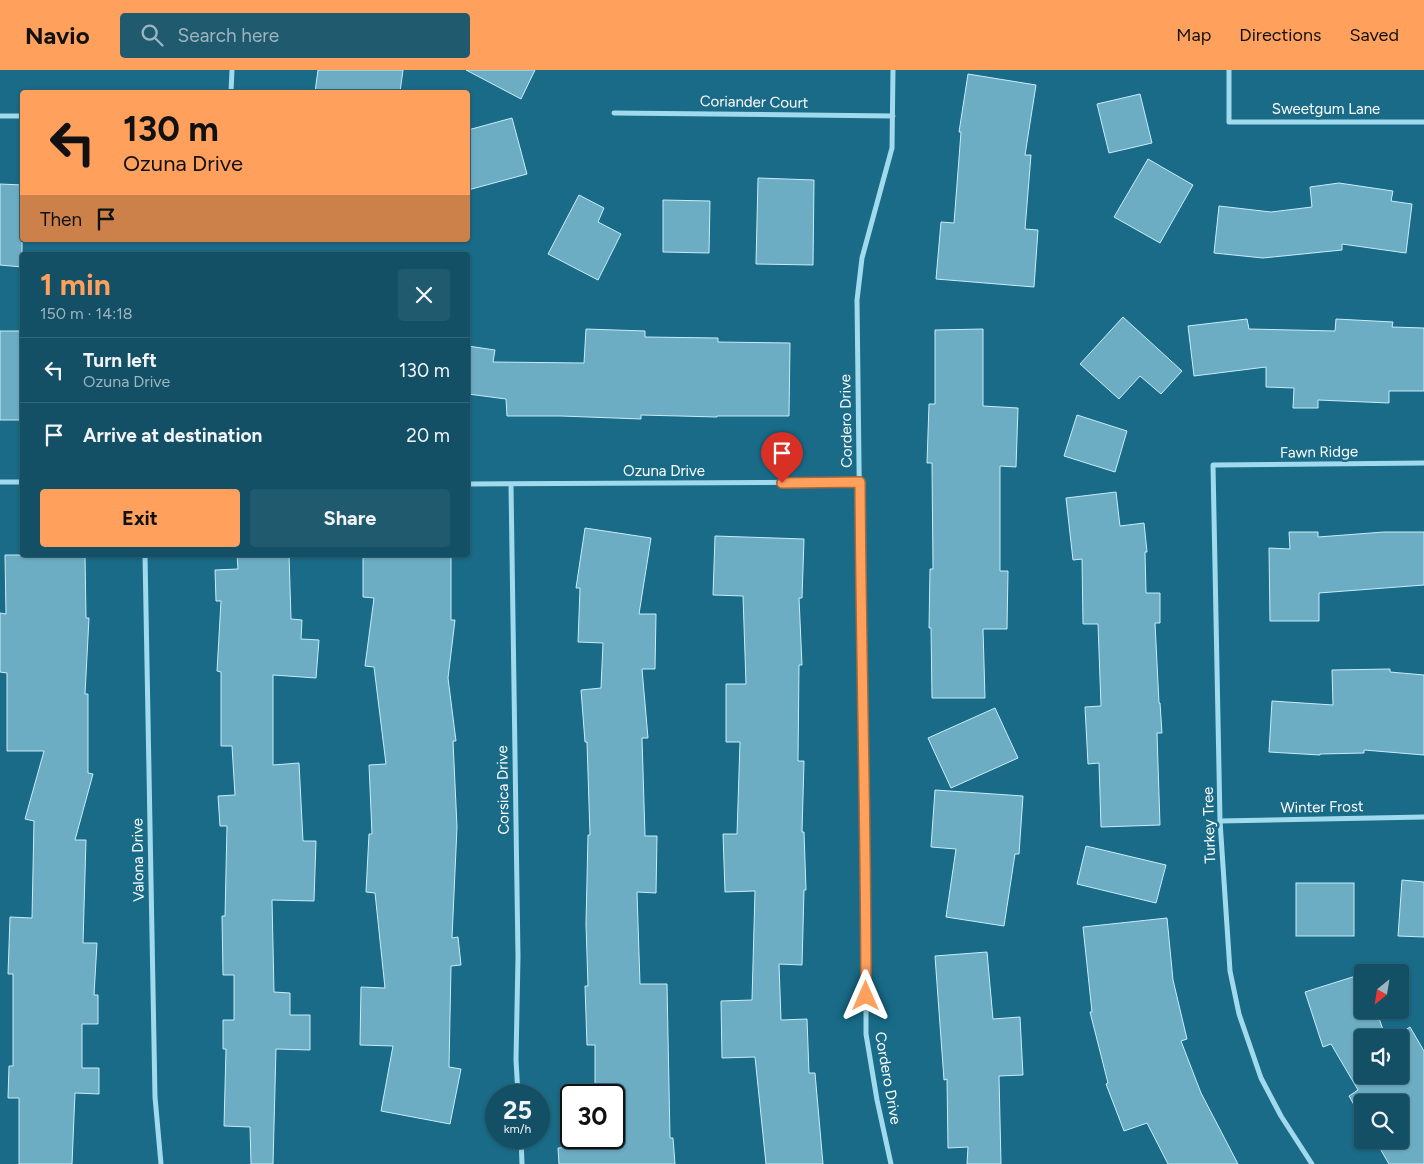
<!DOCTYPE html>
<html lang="en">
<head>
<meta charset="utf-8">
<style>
  :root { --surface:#135066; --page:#205a6f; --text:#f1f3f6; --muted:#9db5bf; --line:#32677a; --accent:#ffa05d }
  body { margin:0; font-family:Figtree,sans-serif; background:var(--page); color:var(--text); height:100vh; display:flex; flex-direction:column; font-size:19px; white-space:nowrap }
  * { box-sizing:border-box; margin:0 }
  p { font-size:16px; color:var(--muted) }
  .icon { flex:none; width:28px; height:28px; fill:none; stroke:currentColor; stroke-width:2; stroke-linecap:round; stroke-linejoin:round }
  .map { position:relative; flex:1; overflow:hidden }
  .sheet { position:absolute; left:20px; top:182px; width:450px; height:305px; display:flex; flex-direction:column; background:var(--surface); border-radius:5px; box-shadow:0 1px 4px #0004,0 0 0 1px var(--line) }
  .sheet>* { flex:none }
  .banner { position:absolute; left:20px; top:20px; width:450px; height:152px; border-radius:5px; box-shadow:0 1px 4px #0004,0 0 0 1px var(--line); background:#ffa05d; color:#111; overflow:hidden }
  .needle { width:32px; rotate:210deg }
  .controls { position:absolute; left:1354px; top:894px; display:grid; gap:10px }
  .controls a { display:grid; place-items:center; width:55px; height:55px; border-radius:5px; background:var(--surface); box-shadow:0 1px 4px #0004,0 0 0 1px var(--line); font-size:25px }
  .speed { position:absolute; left:485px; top:1014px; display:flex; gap:10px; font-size:25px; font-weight:700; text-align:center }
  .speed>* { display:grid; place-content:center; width:65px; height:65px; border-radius:50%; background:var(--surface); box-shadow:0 1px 4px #0004,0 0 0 1px var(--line); line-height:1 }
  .speed small { font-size:12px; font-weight:400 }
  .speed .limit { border:2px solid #111; border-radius:8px; background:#fff; color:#111 }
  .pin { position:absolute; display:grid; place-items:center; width:42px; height:42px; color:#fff; margin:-51px -21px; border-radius:50% 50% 50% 0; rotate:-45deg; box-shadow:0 0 5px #0007 }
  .pin .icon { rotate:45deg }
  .me { position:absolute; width:55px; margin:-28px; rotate:0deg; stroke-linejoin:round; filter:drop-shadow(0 0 4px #0008) }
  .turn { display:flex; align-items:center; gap:18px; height:105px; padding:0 20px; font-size:22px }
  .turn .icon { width:65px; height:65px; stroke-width:2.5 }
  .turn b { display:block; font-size:35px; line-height:42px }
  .then { display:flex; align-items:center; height:48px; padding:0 20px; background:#0003; gap:10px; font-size:19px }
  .round { display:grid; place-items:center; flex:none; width:52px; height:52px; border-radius:5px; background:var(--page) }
  .overview { display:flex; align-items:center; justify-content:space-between; height:85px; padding:0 20px }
  h1 { font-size:30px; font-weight:700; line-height:38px; color:var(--accent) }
  .button { display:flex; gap:10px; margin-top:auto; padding:10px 20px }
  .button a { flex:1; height:58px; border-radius:5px; background:var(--accent); color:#111; font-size:20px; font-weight:700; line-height:58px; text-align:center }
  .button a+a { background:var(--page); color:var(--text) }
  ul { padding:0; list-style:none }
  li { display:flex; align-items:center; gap:15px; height:65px; padding:0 20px; border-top:1px solid var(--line) }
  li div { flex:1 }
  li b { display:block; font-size:19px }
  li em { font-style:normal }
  header { display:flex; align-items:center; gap:30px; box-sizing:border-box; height:70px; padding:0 25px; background:var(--accent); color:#111 }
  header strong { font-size:24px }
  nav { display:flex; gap:28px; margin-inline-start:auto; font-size:18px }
  .search { width:350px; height:45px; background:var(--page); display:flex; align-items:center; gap:12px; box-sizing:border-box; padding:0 18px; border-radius:5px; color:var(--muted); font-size:19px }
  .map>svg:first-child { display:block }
  .building { fill:#6dadc3; stroke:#c7edf9 }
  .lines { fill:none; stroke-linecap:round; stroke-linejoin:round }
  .street { stroke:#a1daed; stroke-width:5 }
  .route-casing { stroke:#a6683c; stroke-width:12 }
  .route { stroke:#ffa05d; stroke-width:9 }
  .labels { text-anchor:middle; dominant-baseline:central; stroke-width:5; stroke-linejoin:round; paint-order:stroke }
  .street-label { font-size:15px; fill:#fff; stroke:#196b88 }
</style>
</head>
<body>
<header>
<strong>Navio</strong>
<div class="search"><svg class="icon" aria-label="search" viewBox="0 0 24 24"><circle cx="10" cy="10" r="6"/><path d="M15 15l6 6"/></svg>Search here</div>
<nav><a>Map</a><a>Directions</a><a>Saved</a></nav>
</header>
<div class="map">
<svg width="1424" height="1094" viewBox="0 0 1424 1094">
  <rect width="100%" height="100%" fill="#196b88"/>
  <g class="building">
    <path d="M 318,0 L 403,0 L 400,22 L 315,22 Z"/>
    <path d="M 466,0 L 535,0 L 521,29 Z"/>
    <path d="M 968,4 L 1036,15 L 1025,85 L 1031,85 L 1025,159 L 1038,160 L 1034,217 L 936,209 L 941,152 L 954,153 L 961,62 L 959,62 Z"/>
    <path d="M 1140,24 L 1152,73 L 1109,83 L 1097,34 Z"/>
    <path d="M 512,48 L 527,104 L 468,120 L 468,60 Z"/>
    <path d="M 1148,89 L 1193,115 L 1160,173 L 1114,147 Z"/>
    <path d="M 758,108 L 814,110 L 813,195 L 756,194 Z"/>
    <path d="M 1339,113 L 1393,121 L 1391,131 L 1412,134 L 1406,183 L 1342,174 L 1342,180 L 1263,188 L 1214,183 L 1219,136 L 1271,142 L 1312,137 L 1310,117 Z"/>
    <path d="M 0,114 L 22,115 L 22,197 L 0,195 Z"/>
    <path d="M 579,125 L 604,138 L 598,152 L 621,164 L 598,210 L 548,184 Z"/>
    <path d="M 663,130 L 710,131 L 709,183 L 663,182 Z"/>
    <path d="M 1123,247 L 1182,301 L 1161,324 L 1140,306 L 1119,329 L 1080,294 Z"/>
    <path d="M 1247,249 L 1249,259 L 1335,261 L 1336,249 L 1393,252 L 1392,257 L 1424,258 L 1424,321 L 1389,321 L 1389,333 L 1318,330 L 1318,338 L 1293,338 L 1294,318 L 1266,317 L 1266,297 L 1194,306 L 1188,256 Z"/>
    <path d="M 586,259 L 645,261 L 645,267 L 718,268 L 718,272 L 790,273 L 789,346 L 717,346 L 717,347 L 641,345 L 641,349 L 561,346 L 507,346 L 506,329 L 468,324 L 468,276 L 495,280 L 493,292 L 584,293 Z"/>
    <path d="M 983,259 L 983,336 L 1018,338 L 1016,397 L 1000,396 L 1000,501 L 1008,501 L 1007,559 L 983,559 L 985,628 L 932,628 L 931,558 L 929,558 L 930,499 L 933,499 L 932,393 L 927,393 L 929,334 L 935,334 L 935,260 Z"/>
    <rect x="0" y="261" width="22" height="89"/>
    <path d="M 1077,345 L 1127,361 L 1115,402 L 1064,386 Z"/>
    <path d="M 1116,422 L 1120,456 L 1144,453 L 1147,482 L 1145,482 L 1146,523 L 1160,523 L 1160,553 L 1155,553 L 1159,633 L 1160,633 L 1162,663 L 1157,663 L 1160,755 L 1101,757 L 1099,693 L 1088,694 L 1085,637 L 1101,636 L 1098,554 L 1083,554 L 1082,489 L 1073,490 L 1066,428 Z"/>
    <path d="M 585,458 L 651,468 L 639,544 L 656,544 L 655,599 L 642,599 L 648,668 L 642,668 L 645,766 L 657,766 L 656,823 L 637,822 L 640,914 L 667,914 L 670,1068 L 673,1068 L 675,1094 L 559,1094 L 558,1078 L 614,1073 L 614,1025 L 595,1025 L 595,975 L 587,975 L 585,916 L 588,916 L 586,854 L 588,765 L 590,765 L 587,672 L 585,672 L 581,620 L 601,618 L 603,573 L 578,572 L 580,518 L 576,518 Z"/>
    <path d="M 1289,462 L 1318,462 L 1318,467 L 1384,462 L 1424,462 L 1424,515 L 1319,523 L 1319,551 L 1270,551 L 1269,478 L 1290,479 Z"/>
    <path d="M 715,466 L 804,469 L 802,528 L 799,528 L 802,595 L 799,595 L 798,691 L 804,691 L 802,762 L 804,762 L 806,820 L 804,820 L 802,895 L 779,894 L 781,950 L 807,949 L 809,1003 L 815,1003 L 823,1094 L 766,1094 L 755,987 L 722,988 L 721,931 L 752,930 L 755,821 L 725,822 L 723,764 L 737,764 L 740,672 L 726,672 L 726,614 L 746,614 L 743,526 L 713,525 Z"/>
    <path d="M 5,485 L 85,485 L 86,548 L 89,548 L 85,624 L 88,624 L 88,703 L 93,704 L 75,770 L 86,770 L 83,873 L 97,873 L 94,925 L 98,925 L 98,954 L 82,954 L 82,998 L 99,998 L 99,1024 L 75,1023 L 72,1094 L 19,1094 L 19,1028 L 8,1028 L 9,996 L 13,996 L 13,904 L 8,904 L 10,847 L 32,848 L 34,751 L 25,749 L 44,681 L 7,681 L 7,603 L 0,602 L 0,543 L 6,544 Z"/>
    <path d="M 237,485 L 289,485 L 291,549 L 302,550 L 301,569 L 319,570 L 316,608 L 273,605 L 273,695 L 299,693 L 303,771 L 316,771 L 314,831 L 272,830 L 274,922 L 290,923 L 290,945 L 310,945 L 310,980 L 276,979 L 273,1094 L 251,1094 L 250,1057 L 224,1056 L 226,979 L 223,979 L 223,950 L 234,950 L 234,905 L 223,905 L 222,846 L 225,846 L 227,756 L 220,756 L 218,726 L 235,725 L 232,676 L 221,676 L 221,602 L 217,601 L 221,531 L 216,531 L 215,500 L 238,499 Z"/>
    <path d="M 363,485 L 451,485 L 451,550 L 455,550 L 448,608 L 456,671 L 453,671 L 457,757 L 452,868 L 458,867 L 461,895 L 451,896 L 449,997 L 461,999 L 450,1054 L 381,1041 L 393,976 L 360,975 L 361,917 L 385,918 L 375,823 L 366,822 L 369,764 L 372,764 L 369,695 L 386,694 L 374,597 L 365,596 L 374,528 L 363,527 Z"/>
    <path d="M 1390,599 L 1390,602 L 1424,605 L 1424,685 L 1364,680 L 1364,683 L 1320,684 L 1320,685 L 1269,682 L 1272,631 L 1333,635 L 1332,600 Z"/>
    <path d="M 995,638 L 1018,688 L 951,718 L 928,668 Z"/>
    <path d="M 935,720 L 1023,726 L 1019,784 L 1015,784 L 1004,856 L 946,847 L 956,779 L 931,777 Z"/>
    <path d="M 1086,776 L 1166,795 L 1156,833 L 1077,814 Z"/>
    <path d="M 1402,810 L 1424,812 L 1424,867 L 1398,866 Z"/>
    <rect x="1296" y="813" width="58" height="53"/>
    <path d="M 1167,848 L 1173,910 L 1187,969 L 1181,971 L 1201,1023 L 1238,1094 L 1168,1094 L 1147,1053 L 1124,1061 L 1106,1014 L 1108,1013 L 1090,942 L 1092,942 L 1083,857 Z"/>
    <path d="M 987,882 L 993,949 L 1020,947 L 1023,1005 L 999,1006 L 1001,1094 L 967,1094 L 968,1077 L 948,1078 L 947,1009 L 944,1010 L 935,886 Z"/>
    <path d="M 1362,904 L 1362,940 L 1376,940 L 1386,968 L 1362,968 L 1362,1005 L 1400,1005 L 1400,968 L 1393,968 L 1410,957 L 1424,981 L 1424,1094 L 1389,1094 L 1375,1070 L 1400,1070 L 1400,1032 L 1362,1032 L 1362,1049 L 1349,1026 L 1358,1020 L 1331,974 L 1323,977 L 1305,922 Z"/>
  </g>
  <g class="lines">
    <g class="street">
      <path d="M 1229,0 L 1229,52 L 1424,52"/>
      <path d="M 231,22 L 232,0"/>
      <path d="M 614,43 L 893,46"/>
      <path d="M 0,46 L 22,46"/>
      <path d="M 0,412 L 22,412"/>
      <path d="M 468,414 L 860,412"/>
      <path d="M 511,415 L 518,887 L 516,990 L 518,1025"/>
      <path d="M 145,485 L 155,1027 L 161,1094"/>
      <path d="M 1220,751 L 1424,747"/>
      <path d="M 521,1068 L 522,1094"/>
      <path d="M 891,1094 L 877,1030 L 866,964 L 866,775 L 861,556 L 857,230 L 862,188 L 892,78 L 893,0"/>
      <path d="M 1312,1094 L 1281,1046 L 1261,1008 L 1239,944 L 1230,901 L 1220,751 L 1213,395 L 1424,393"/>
    </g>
  </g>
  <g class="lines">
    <g class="route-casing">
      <path id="route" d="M 782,413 L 860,412 C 861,583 866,755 866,926"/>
    </g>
    <use href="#route" class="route"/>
  </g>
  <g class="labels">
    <g class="street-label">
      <text transform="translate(754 32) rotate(1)">Coriander Court</text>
      <text x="1326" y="39">Sweetgum Lane</text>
      <text transform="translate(846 351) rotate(-91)">Cordero Drive</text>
      <text transform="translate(1319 382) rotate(-1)">Fawn Ridge</text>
      <text x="664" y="401">Ozuna Drive</text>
      <text transform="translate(503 720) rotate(-91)">Corsica Drive</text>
      <text transform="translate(1322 737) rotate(-1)">Winter Frost</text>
      <text transform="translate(1209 755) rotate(-92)">Turkey Tree</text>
      <text transform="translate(138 790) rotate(-91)">Valona Drive</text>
      <text transform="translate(888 1008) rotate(80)">Cordero Drive</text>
    </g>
  </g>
</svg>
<div class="controls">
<a><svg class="needle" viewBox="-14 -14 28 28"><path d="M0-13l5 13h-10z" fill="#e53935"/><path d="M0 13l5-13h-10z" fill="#9db5bf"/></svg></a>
<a><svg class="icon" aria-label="sound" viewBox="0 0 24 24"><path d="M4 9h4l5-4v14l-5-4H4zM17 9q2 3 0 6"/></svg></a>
<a><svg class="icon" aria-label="search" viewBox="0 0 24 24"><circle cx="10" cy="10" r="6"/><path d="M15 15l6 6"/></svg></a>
</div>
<div class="speed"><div>25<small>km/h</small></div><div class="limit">30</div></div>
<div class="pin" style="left:782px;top:413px;background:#d93025"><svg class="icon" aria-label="arrive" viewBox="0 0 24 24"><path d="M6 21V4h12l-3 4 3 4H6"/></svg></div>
<svg class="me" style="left:866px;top:926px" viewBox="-20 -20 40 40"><path d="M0-17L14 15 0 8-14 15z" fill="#ffa05d" stroke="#fff" stroke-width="4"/></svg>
<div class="banner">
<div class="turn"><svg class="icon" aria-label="left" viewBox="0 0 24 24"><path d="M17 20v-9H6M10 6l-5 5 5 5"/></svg><div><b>130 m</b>Ozuna Drive</div></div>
<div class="then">Then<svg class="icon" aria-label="arrive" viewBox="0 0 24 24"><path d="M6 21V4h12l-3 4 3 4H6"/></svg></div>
</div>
<section class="sheet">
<div class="overview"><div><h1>1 min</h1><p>150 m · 14:18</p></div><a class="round"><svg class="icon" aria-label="close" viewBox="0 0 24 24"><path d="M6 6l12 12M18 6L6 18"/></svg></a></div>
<ul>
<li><svg class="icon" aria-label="left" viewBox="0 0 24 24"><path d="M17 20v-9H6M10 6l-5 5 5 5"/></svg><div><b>Turn left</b><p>Ozuna Drive</p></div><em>130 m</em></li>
<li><svg class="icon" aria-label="arrive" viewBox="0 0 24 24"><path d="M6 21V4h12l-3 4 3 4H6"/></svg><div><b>Arrive at destination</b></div><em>20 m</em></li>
</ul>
<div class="button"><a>Exit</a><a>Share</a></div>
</section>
</div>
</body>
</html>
